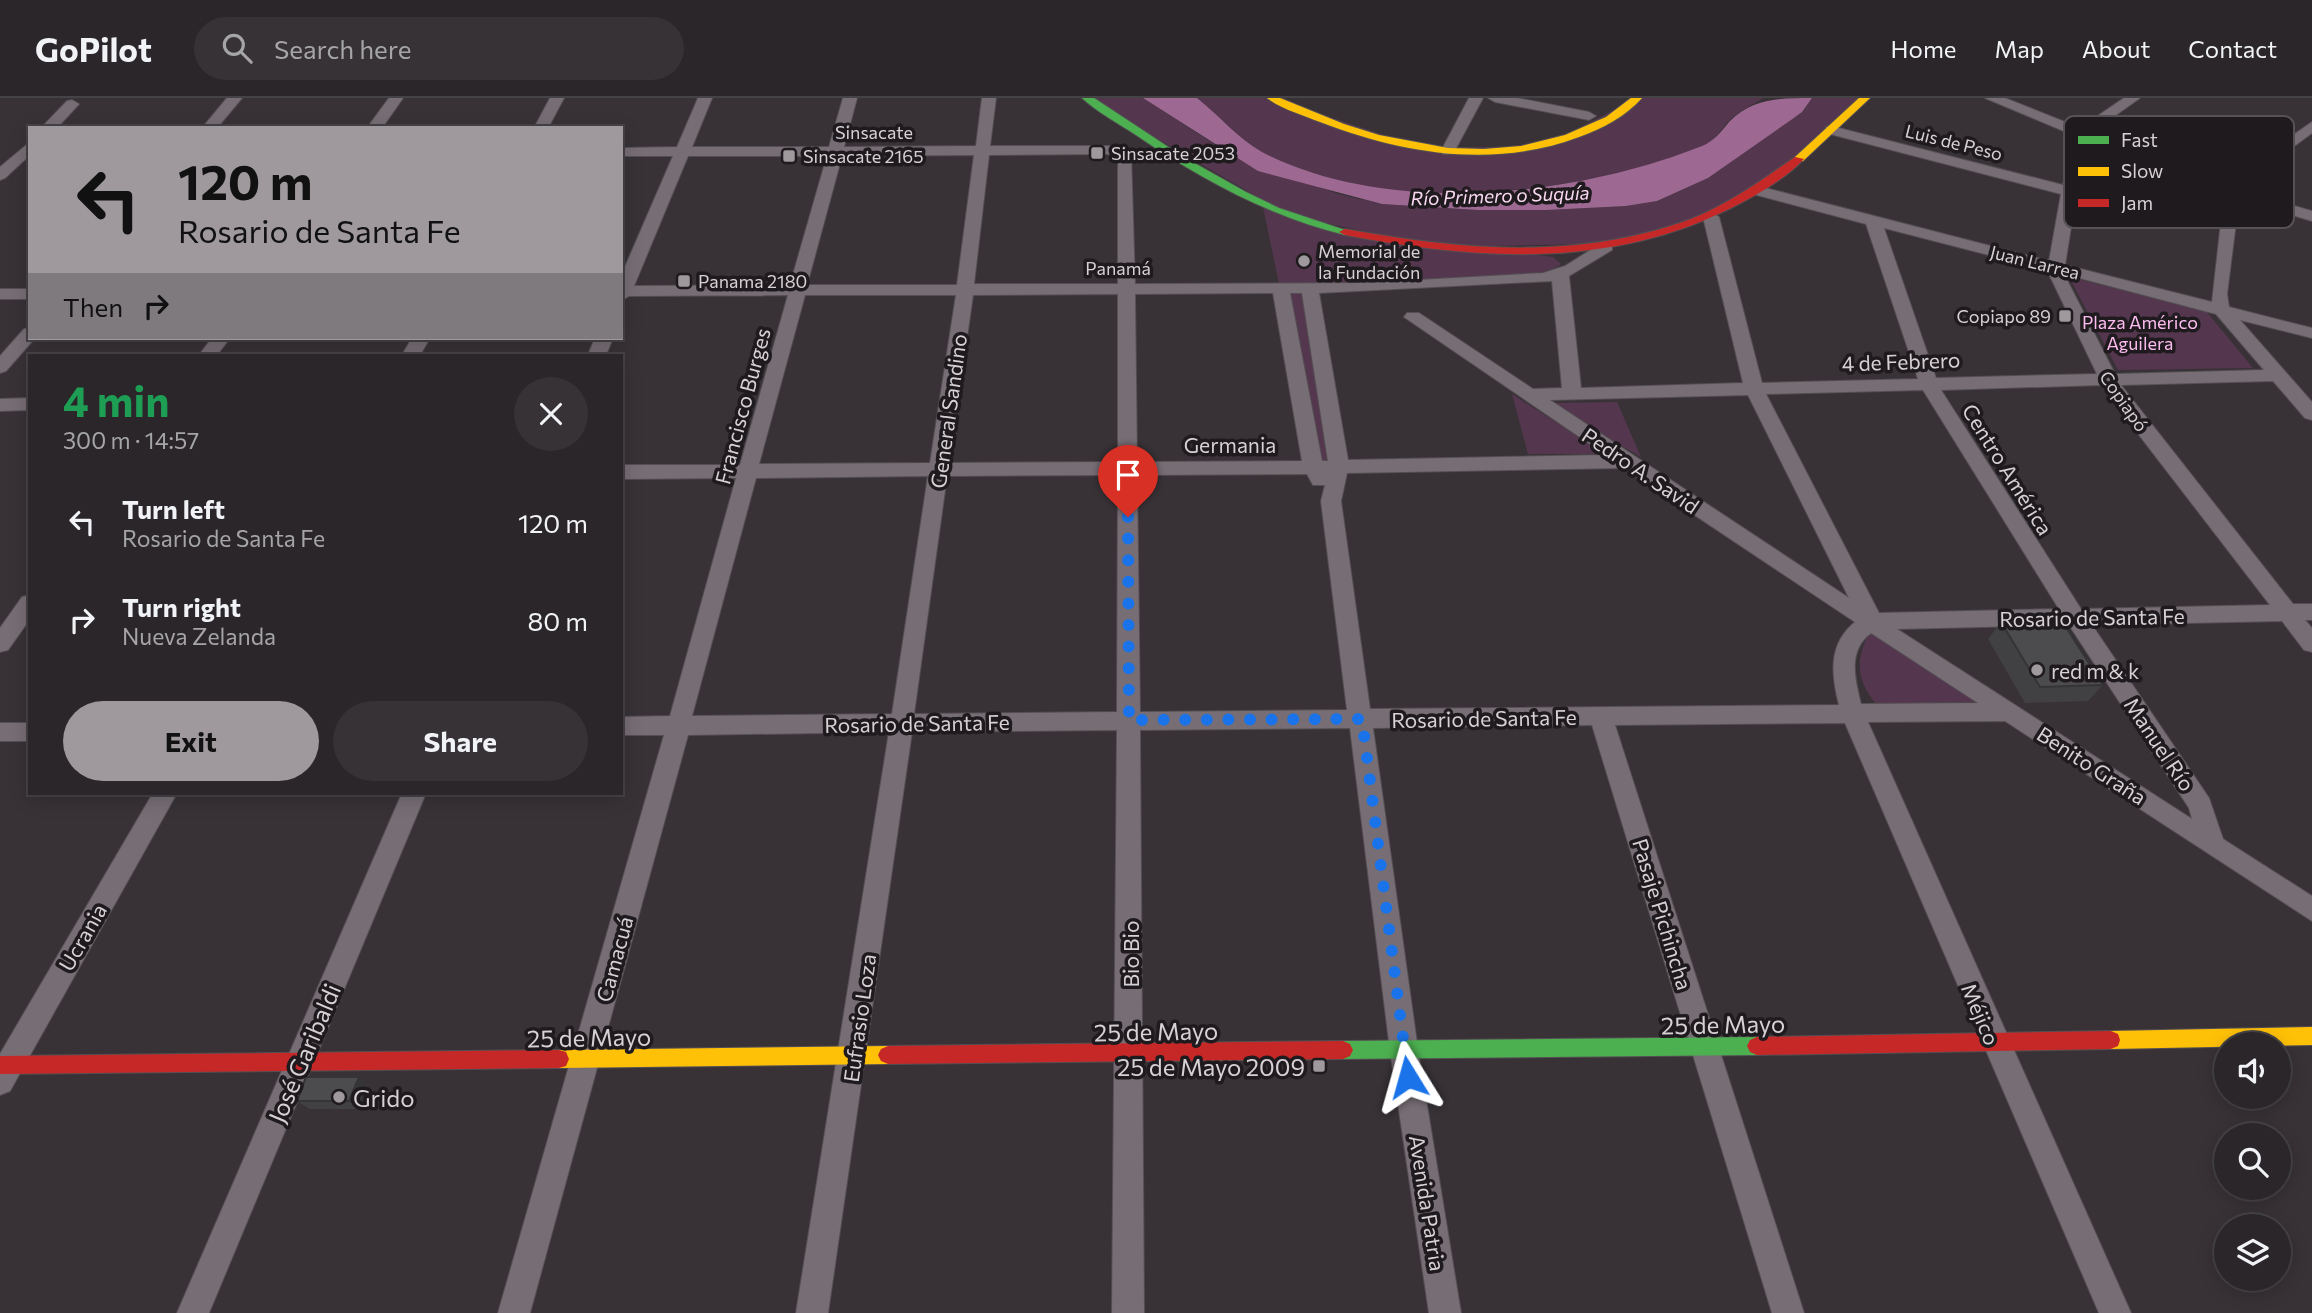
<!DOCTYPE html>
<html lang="en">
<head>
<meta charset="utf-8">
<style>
  :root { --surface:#2a2629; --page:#363235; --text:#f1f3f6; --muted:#a5a5a8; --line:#464346; --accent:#9f999e }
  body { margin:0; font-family:Commissioner,sans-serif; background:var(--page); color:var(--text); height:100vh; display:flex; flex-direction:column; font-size:26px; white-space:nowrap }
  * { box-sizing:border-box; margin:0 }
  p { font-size:23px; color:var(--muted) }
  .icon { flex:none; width:38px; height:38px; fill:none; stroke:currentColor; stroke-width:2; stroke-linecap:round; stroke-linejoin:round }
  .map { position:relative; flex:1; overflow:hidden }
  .panel { position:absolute; left:28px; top:256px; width:595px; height:441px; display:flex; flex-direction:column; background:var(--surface); border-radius:0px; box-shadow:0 4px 18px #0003,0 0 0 2px var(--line) }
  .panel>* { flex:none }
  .banner { position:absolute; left:28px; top:28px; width:595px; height:214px; border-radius:0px; box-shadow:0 4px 18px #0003,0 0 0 2px var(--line); background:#9f999e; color:#111; overflow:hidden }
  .fabs { position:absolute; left:2214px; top:934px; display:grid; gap:14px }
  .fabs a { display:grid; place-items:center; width:77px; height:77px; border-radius:50%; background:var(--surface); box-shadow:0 4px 18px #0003,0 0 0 2px var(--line); font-size:35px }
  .pin { position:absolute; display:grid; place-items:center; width:60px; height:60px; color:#fff; margin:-72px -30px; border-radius:50% 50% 50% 0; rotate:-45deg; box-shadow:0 0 7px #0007 }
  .pin .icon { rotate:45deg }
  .me { position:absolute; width:77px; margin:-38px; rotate:352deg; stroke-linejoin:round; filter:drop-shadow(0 0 5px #0008) }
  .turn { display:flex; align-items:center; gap:24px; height:147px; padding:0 35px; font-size:32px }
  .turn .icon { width:91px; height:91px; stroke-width:2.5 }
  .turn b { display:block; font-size:49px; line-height:60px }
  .then { display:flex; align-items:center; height:66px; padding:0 35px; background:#0003; gap:14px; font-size:26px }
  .round { display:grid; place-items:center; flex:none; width:74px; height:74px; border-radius:37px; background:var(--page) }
  .head { display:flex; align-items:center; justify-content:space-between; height:119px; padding:0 35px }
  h1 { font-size:42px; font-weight:700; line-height:52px; color:#1e9e55 }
  .primary-button { display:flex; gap:14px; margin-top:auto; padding:14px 35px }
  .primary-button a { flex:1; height:80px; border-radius:42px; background:var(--accent); color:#111; font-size:28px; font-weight:700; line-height:80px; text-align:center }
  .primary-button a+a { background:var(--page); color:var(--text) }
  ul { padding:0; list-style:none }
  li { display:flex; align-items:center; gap:21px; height:98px; padding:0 35px }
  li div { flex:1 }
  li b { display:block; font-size:26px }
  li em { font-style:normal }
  header { display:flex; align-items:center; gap:42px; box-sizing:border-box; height:98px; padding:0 35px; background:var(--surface); border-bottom:2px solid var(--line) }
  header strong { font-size:33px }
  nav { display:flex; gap:38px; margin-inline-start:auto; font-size:24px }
  .search { width:490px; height:63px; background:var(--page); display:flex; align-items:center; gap:18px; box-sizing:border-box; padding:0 24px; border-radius:38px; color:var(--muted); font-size:26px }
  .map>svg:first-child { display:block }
  .green { fill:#54374e }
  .water { fill:#9d6992 }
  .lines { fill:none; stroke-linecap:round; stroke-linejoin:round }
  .street-casing { stroke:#544f53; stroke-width:2 }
  .fast-casing { stroke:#544f53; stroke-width:2 }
  .slow-casing { stroke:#544f53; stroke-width:2 }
  .jam-casing { stroke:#544f53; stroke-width:2 }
  .street { fill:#776e75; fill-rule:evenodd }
  .fast { fill:#4caf50; fill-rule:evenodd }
  .slow { fill:#ffc107; fill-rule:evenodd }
  .jam { fill:#c62828; fill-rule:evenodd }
  .wall { fill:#414042 }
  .shaded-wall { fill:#353436 }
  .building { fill:#4c4b4d; stroke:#353436; stroke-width:2 }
  .route { stroke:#1a73e8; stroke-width:12; stroke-dasharray:0 21.6 }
  .poi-dot { fill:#9f999e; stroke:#1e1a1d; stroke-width:2.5 }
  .labels { text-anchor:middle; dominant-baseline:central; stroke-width:7; stroke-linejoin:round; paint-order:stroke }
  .far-street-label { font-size:18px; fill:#d7d1d5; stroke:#1e1a1d }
  .far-poi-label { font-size:18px; fill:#d7d1d5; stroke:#1e1a1d; text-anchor:start }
  .far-park-label { font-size:18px; fill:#febdf1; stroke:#1e1a1d }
  .far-water-label { font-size:19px; font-style:italic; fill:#f9d8f1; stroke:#1e1a1d }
  .street-label { font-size:21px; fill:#d7d1d5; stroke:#1e1a1d }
  .poi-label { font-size:21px; fill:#d7d1d5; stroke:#1e1a1d; text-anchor:start }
  .near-street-label { font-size:24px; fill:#d7d1d5; stroke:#1e1a1d }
  .near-poi-label { font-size:24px; fill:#d7d1d5; stroke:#1e1a1d; text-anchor:end }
  .key { fill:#1e1a1d; stroke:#565154; stroke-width:2 }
  .key-label { font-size:19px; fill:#d7d1d5 }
</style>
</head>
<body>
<header>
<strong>GoPilot</strong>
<div class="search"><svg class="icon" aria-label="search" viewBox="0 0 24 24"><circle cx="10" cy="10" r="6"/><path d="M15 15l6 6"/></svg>Search here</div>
<nav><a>Home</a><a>Map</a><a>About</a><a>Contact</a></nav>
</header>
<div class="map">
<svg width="2312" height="1215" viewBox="0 0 2312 1215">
  <rect width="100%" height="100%" fill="#383237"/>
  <g class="green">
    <path d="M 1087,0 L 1143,0 L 1228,55 L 1338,96 L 1382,106 L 1478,112 L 1547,112 L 1626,108 L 1657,103 L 1708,80 L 1802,14 L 1812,0 L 1865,0 L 1758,93 L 1632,145 L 1437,149 L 1289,117 Z"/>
    <path d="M 1197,0 L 1272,0 L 1423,50 L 1544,48 L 1637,0 L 1764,0 C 1753,6 1742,12 1732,20 C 1723,28 1718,40 1706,46 C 1627,85 1460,106 1373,90 C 1337,84 1295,71 1262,54 C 1237,40 1219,17 1197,0 Z"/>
    <path d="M 1263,109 L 1314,128 L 1553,159 L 1561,166 C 1543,188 1319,185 1279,186 Z"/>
    <path d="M 2069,179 L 2206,213 L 2253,270 L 2118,272 Z"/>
    <path d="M 1288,195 L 1302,195 L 1336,366 L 1323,366 Z"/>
    <path d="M 1512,296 L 1606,356 L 1528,356 Z"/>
    <path d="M 1617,304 L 1641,359 L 1548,305 Z"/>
    <path d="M 1870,533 L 1978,604 L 1876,606 C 1856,581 1855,562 1870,533 Z"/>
  </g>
  <path class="water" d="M 1143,0 L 1197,0 C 1219,17 1237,40 1262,54 C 1388,119 1574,99 1702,48 C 1714,43 1721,34 1729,24 C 1753,0 1779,0 1812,0 L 1802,14 L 1791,22 L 1708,80 L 1657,103 L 1626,108 L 1547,112 L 1478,112 L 1382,106 L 1258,73 Z"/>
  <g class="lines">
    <g class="street-casing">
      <g id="street">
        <path d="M 227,0 L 242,0 L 217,30 L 202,30 Z"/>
        <path d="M 389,0 L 403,0 L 382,30 L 367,30 Z"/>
        <path d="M 550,0 L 564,0 L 548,30 L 534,30 Z"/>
        <path d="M 698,0 L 712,0 L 692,49 L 829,49 L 843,0 L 857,0 L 844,49 L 976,48 L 982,0 L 996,0 L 990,48 L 1111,48 L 1131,54 L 1135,186 L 1364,185 L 1543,175 L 1565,168 L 1600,146 L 1612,146 L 1612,152 L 1569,178 L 1581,290 L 1743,285 L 1703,119 L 1711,114 L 1719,119 L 1762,285 L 1918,281 L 1866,126 L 1753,96 L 1753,90 L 1758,88 L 2049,163 L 2061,96 L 1826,35 L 1826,29 L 1831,28 L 2063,87 L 2073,37 L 1985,0 L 2005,0 L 2080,30 L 2124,0 L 2140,0 L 2092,34 L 2225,87 L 2228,82 L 2312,24 L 2312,35 L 2241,87 L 2240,92 L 2312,113 L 2312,123 L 2239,101 L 2227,196 L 2229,209 L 2312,230 L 2312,240 L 2240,222 L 2312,304 L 2312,322 L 2305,320 L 2273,283 L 2121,287 L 2293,506 L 2312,506 L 2312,522 L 2305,522 L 2312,530 L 2312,554 L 2304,552 L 2282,523 L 2092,527 L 2209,700 L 2223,741 L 2312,798 L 2312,823 L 2005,623 L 1868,624 L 2131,1215 L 2099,1215 L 1845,625 L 1615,627 L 1804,1215 L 1772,1215 L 1592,627 L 1373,630 L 1418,952 L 1461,1215 L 1429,1215 L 1390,952 L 1350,630 L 1140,632 L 1144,1215 L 1112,1215 L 1117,632 L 912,634 L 828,1215 L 796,1215 L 889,634 L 688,637 L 530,1215 L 498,1215 L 664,637 L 621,637 L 621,619 L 670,618 L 736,380 L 621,381 L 621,367 L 740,367 L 788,197 L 629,198 L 621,203 L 621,178 L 673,58 L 621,58 L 621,50 L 677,49 ZM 2085,42 L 2224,97 L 2212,204 L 2065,167 ZM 1110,56 L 1118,59 L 1118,186 L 974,186 L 989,57 ZM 974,57 L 957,187 L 807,187 L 842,58 ZM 688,58 L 827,58 L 790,187 L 634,188 ZM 1884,130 L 2047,172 L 2097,276 L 1936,280 ZM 2064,176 L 2216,216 L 2264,272 L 2115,276 ZM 1552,183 L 1562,290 L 1533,291 L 1419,215 L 1407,215 L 1404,219 L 1606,357 L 1348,362 L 1319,195 ZM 1273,195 L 1302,363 L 1137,364 L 1135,196 ZM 1290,195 L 1302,195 L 1328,363 L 1322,363 ZM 1118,196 L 1118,364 L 949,365 L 973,197 ZM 805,197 L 956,197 L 930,365 L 759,366 ZM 2102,287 L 2109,298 L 2270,507 L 2081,511 L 1941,292 ZM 1923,292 L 2059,511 L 1879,515 L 1766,296 ZM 1748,297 L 1849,500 L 1550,302 ZM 1624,370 L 1855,524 C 1828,546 1831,576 1839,607 L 1370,611 L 1341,403 L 1347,375 ZM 1307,376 L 1313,387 L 1325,387 L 1321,403 L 1347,612 L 1140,614 L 1137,377 ZM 1118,377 L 1117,614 L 914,616 L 947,378 ZM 928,378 L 892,616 L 692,618 L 756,380 ZM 2069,527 L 2189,710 L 2192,721 L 1897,531 ZM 1871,535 L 1978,605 L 1861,606 C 1855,581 1847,553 1871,535 Z"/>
        <path d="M 1469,0 L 1483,0 L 1453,56 L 1443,56 L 1441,53 Z"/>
        <path d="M 1488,0 L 1517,0 L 1589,14 L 1596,18 L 1589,22 L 1495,4 Z"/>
        <path d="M 72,2 L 79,6 L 57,30 L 41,30 L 67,3 Z"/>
        <path d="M 30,44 L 30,57 L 5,80 L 0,82 L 0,69 Z"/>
        <rect x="0" y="191" width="30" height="10"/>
        <path d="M 30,230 L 30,240 L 35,240 L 6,273 L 0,275 L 0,258 L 24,231 Z"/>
        <path d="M 212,240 L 230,240 L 217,257 L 199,257 Z"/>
        <path d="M 412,240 L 430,240 L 420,257 L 402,257 Z"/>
        <path d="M 595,240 L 613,240 L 606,257 L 588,257 Z"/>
        <path d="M 30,300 L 30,312 L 0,313 L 0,301 Z"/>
        <path d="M 30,497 L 30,521 L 8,552 L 0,554 L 0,530 L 22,499 Z"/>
        <rect x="0" y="625" width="30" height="18"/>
        <path d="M 153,695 L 177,695 L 10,993 L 0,997 L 0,956 Z"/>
        <path d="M 402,695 L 426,695 L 209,1215 L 177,1215 Z"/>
      </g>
    </g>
    <g class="fast-casing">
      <g id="fast">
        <path d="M 1082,0 L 1094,0 L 1182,58 L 1246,94 L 1279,110 L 1351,134 L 1345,137 C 1268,118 1201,81 1136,37 C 1118,25 1097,14 1082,0 Z"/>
        <path d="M 1757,939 L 1764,942 L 1767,948 L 1764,954 L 1757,957 L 1343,961 L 1336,958 L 1333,952 L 1336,946 L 1343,943 Z"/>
      </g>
    </g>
    <g class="slow-casing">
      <g id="slow">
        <path d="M 1267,0 L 1280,0 L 1344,26 L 1379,37 L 1448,50 L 1484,51 L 1521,48 L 1565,37 L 1606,19 L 1631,0 L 1642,0 C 1626,18 1602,31 1579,39 C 1494,71 1403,56 1320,24 C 1303,17 1281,11 1267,0 Z"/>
        <path d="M 1859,0 L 1870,0 L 1803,63 L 1795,63 L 1795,59 Z"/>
        <path d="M 2312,929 L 2312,947 L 2111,951 L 2104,948 L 2102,942 L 2104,936 L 2111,933 Z"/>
        <path d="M 888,948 L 895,951 L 898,957 L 895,963 L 888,966 L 559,970 L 552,968 L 549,961 L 552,954 L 559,952 Z"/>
      </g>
    </g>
    <g class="jam-casing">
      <g id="jam">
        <path d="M 1795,59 L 1804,61 C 1784,82 1755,98 1729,111 C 1608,171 1475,162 1345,137 L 1339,134 L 1345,131 C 1460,152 1578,163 1691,121 C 1729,106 1762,82 1795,59 Z"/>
        <path d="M 2111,933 L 2118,936 L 2120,942 L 2118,948 L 2111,951 L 1757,957 L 1750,954 L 1747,948 L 1750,942 L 1757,939 Z"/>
        <path d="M 1343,943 L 1350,946 L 1353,952 L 1350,958 L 1343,961 L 888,966 L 881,963 L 878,957 L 881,951 L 888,948 Z"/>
        <path d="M 559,952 L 566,954 L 569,961 L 566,968 L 559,970 L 0,976 L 0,958 Z"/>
      </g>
    </g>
    <use href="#street" class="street"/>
    <use href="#fast" class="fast"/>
    <use href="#slow" class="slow"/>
    <use href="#jam" class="jam"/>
  </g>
  <g class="wall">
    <path d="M 2001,524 L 2103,587 L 2088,603 L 2025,605 L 1988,541 Z"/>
    <path d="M 359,979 L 369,988 L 360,1011 L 309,1011 L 297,1003 Z"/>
  </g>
  <path class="shaded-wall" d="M 359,979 L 369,988 L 360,1011 L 349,1003 Z"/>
  <g class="building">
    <path d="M 2062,523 L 2103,587 L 2040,589 L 2001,524 Z"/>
    <path d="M 306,979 L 359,979 L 349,1003 L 297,1003 Z"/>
  </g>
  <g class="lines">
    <path class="route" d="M 1128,419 L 1129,622 L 1362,621 L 1408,979"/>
  </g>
  <g class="poi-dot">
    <rect x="1090" y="48" width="14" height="14" rx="3.5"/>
    <rect x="782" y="51" width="14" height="14" rx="3.5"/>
    <circle cx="1304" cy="163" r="7"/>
    <rect x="677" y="176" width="14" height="14" rx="3.5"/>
    <rect x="2058" y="211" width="14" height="14" rx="3.5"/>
    <circle cx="2037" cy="572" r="7"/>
    <rect x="1312" y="961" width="14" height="14" rx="3.5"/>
    <circle cx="339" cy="999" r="7"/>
  </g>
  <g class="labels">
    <g class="far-street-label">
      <text x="874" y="34">Sinsacate</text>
      <text transform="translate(1954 44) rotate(14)">Luis de Peso</text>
      <text transform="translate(2035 164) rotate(14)">Juan Larrea</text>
      <text x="1118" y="170">Panamá</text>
      <text transform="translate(2124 303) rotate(55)">Copiapó</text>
    </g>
    <g class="far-poi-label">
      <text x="1111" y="55">Sinsacate 2053</text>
      <text x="803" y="58">Sinsacate 2165</text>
      <text x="1318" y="153">Memorial de<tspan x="1318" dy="21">la Fundación</tspan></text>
      <text x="698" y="183">Panama 2180</text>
      <text x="2051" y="218" text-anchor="end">Copiapo 89</text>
    </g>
    <g class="far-park-label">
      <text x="2140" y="224">Plaza Américo<tspan x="2140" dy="21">Aguilera</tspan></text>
    </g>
    <g class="far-water-label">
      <text transform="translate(1500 97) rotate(-2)">Río Primero o Suquía</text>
    </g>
    <g class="street-label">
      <text transform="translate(1901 263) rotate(-2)">4 de Febrero</text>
      <text transform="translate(742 308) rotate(-75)">Francisco Burges</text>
      <text transform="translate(948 313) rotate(-82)">General Sandino</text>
      <text x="1230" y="346">Germania</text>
      <text transform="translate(2008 371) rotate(58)">Centro América</text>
      <text transform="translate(1641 372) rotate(34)">Pedro A. Savid</text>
      <text transform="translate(2092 519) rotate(-1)">Rosario de Santa Fe</text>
      <text transform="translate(1484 620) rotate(-1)">Rosario de Santa Fe</text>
      <text transform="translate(917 625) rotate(-1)">Rosario de Santa Fe</text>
      <text transform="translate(2160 646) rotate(56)">Manuel Río</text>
      <text transform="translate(2092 667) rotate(33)">Benito Graña</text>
      <text transform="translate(1663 816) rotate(73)">Pasaje Pichincha</text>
      <text transform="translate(82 839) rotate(-60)">Ucrania</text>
      <text transform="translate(1130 856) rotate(-90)">Bio Bio</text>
      <text transform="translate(614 861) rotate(-75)">Camacuá</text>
      <text transform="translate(1981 916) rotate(67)">Méjico</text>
      <text transform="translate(859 920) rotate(-82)">Eufrasio Loza</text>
      <text transform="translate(1428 1105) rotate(81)">Avenida Patria</text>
    </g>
    <g class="poi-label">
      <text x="2051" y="572">red m &amp; k</text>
    </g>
    <g class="near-street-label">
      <text transform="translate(1723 926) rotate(-1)">25 de Mayo</text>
      <text transform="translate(1156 933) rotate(-1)">25 de Mayo</text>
      <text transform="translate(589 939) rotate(-1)">25 de Mayo</text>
      <text transform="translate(304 955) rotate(-67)">José Garibaldi</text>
    </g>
    <g class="near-poi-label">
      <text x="1305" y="968">25 de Mayo 2009</text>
      <text x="353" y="999" text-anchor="start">Grido</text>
    </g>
  </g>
  <rect x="2064" y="18" width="230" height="112" rx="10" class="key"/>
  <rect x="2078" y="38" width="31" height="8" fill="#4caf50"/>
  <rect x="2078" y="69" width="31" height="9" fill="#ffc107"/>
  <rect x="2078" y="101" width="31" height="8" fill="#c62828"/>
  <g class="key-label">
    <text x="2121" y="49">Fast</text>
    <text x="2121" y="80">Slow</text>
    <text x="2121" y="112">Jam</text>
  </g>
</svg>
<div class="fabs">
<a><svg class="icon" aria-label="sound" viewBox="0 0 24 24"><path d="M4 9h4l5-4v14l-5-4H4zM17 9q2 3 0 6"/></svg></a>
<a><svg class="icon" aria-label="search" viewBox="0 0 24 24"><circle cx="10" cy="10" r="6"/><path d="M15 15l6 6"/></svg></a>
<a><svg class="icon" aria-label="layers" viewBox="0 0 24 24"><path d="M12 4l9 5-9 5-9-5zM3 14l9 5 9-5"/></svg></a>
</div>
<div class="pin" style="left:1128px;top:419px;background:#d93025"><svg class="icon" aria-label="arrive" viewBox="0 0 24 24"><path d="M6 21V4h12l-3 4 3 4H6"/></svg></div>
<svg class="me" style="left:1408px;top:979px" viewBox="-20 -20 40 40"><path d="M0-17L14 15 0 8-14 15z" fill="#1a73e8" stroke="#fff" stroke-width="4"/></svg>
<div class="banner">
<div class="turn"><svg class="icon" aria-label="left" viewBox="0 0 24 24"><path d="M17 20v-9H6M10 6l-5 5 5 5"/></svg><div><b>120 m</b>Rosario de Santa Fe</div></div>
<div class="then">Then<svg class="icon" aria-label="right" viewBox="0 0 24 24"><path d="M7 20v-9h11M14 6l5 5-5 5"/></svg></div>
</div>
<section class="panel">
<div class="head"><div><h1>4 min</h1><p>300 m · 14:57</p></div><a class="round"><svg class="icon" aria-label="close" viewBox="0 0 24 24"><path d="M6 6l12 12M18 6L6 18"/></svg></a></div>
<ul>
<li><svg class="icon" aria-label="left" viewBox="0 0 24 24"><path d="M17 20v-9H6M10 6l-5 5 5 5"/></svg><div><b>Turn left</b><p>Rosario de Santa Fe</p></div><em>120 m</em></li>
<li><svg class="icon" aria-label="right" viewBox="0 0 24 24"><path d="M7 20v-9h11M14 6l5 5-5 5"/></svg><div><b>Turn right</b><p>Nueva Zelanda</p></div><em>80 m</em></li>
</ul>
<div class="primary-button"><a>Exit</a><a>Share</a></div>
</section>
</div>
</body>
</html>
